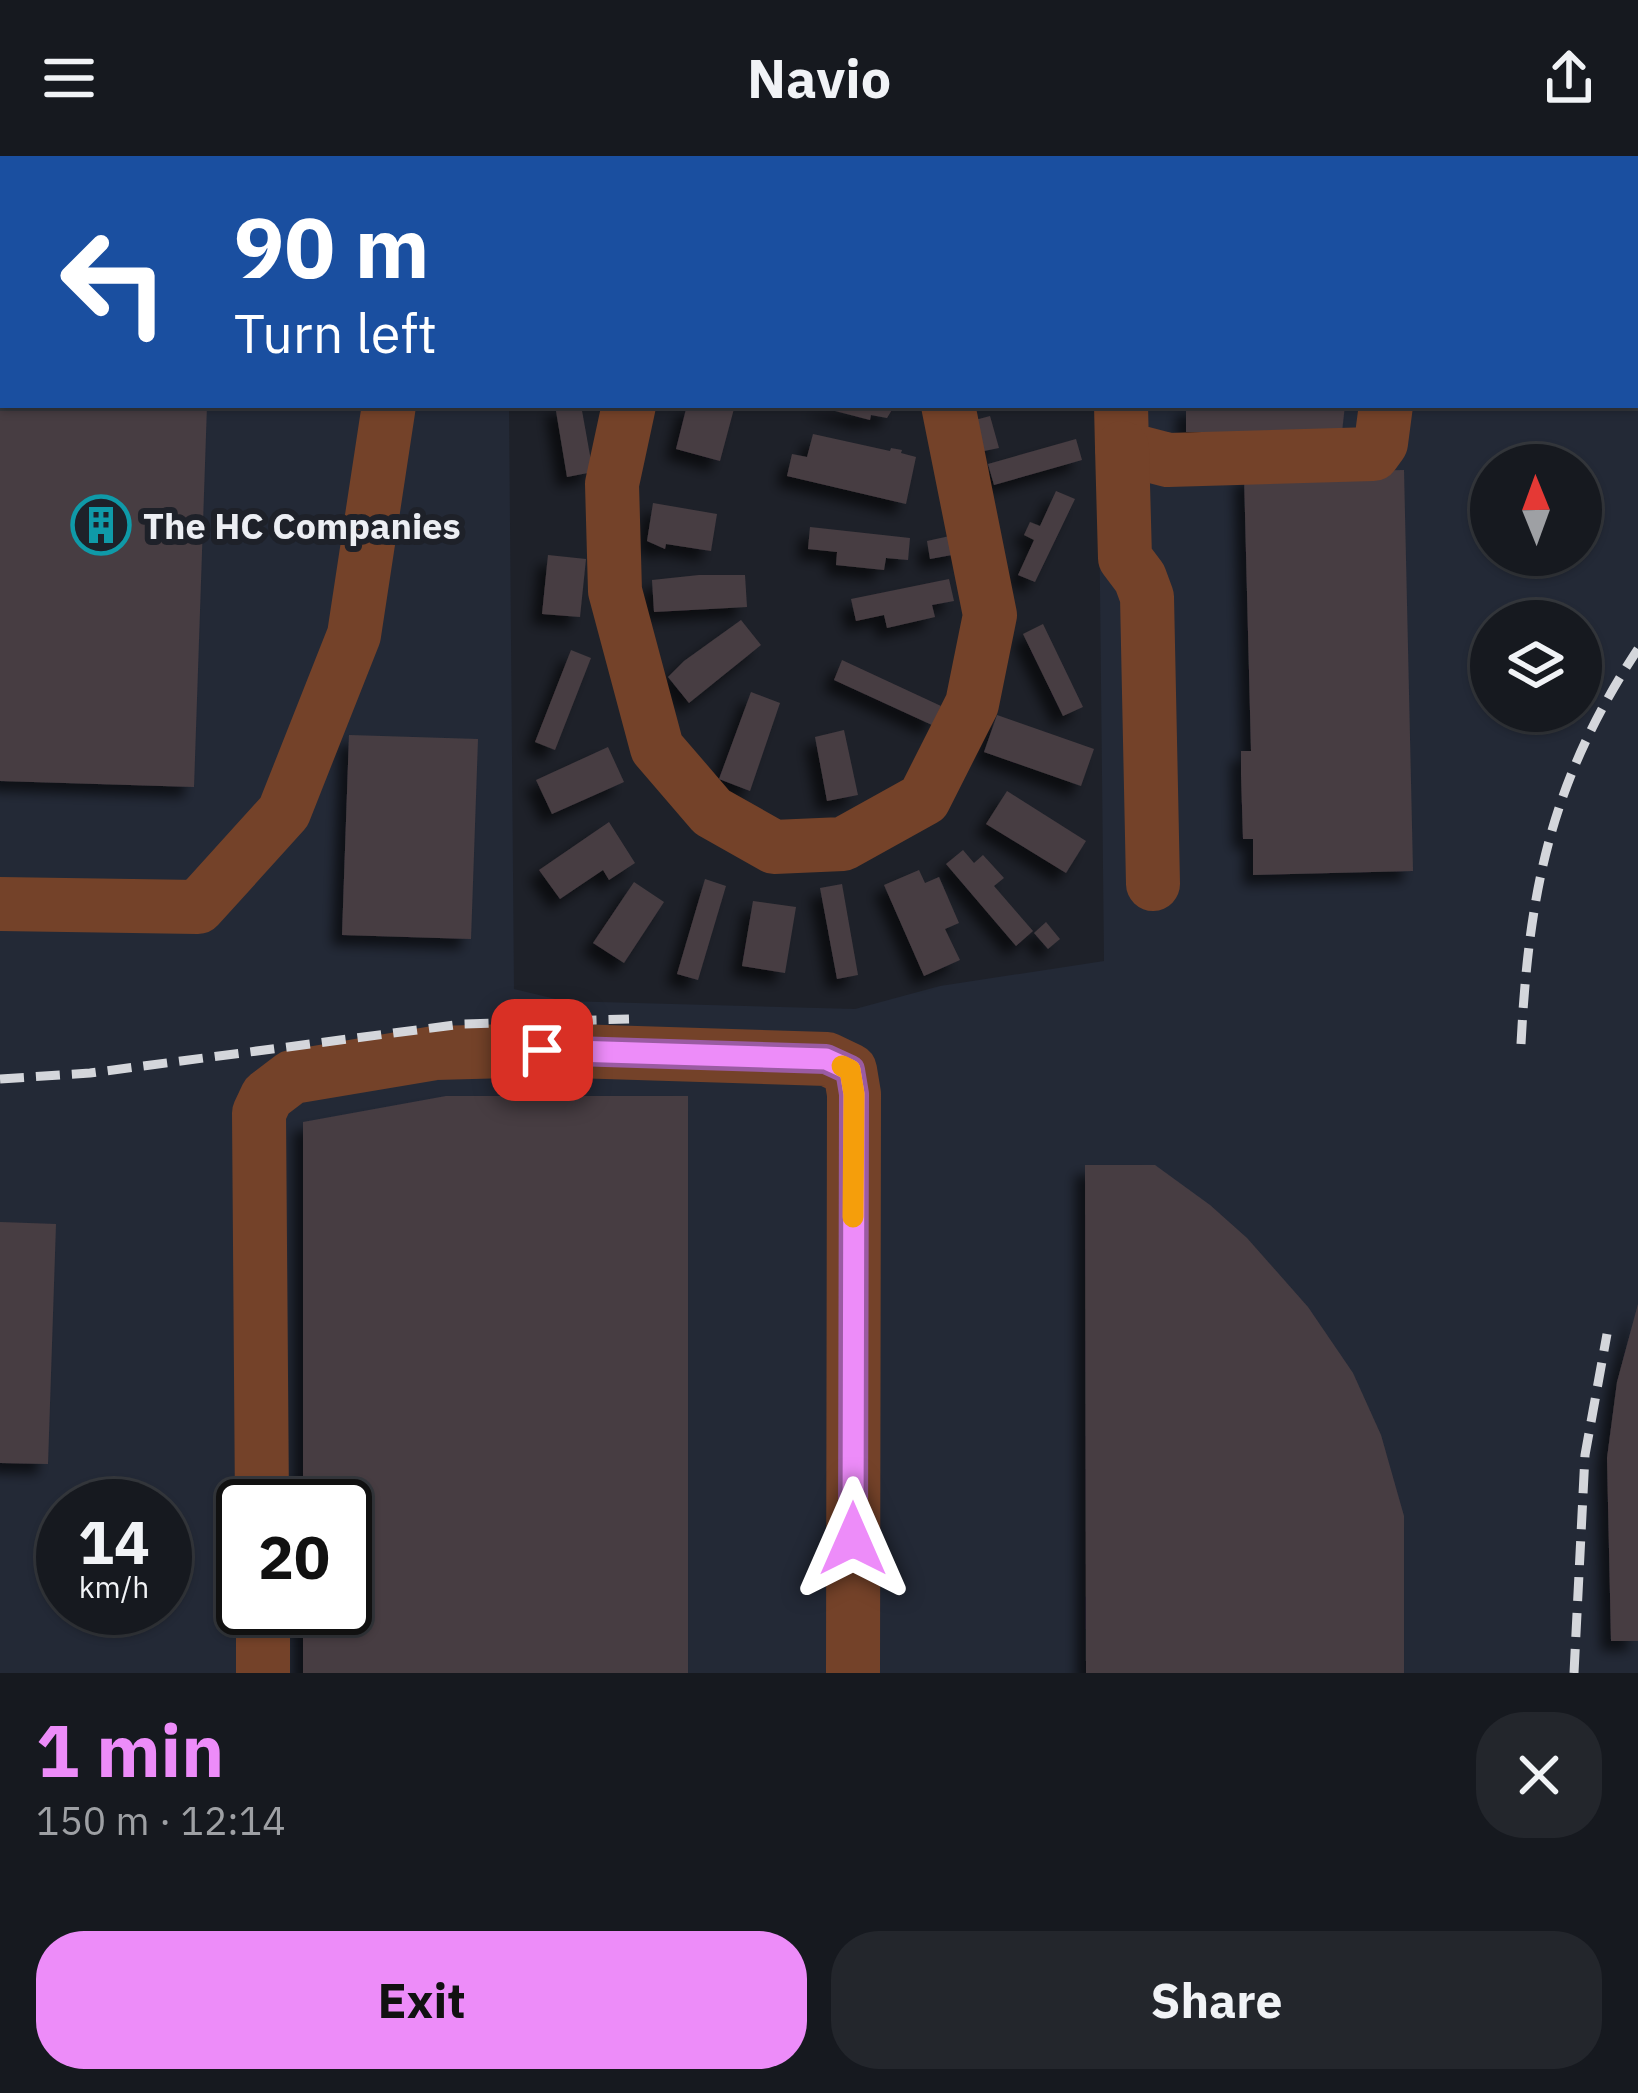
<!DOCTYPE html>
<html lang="en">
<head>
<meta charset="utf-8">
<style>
  :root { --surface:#16191f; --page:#23262c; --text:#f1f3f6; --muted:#9ea0a4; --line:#35383d; --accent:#ed8cf9 }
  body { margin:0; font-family:"IBM Plex Sans",sans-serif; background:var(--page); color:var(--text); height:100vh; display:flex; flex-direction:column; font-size:45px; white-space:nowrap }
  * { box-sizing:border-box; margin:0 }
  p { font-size:39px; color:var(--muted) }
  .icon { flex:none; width:66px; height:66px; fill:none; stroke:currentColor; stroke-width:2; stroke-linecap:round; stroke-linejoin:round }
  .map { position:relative; height:1517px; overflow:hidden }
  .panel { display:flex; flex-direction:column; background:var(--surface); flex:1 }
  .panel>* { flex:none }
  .banner { position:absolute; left:0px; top:0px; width:1638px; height:252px; box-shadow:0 3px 9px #0004,0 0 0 3px var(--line); background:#1a4fa0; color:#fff; overflow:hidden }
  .needle { width:78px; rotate:359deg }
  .fabs { position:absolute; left:1470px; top:288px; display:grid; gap:24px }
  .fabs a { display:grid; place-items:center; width:132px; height:132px; border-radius:50%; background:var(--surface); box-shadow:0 3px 9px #0004,0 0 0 3px var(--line); font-size:60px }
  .speed { position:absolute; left:36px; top:1323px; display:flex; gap:24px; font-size:60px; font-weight:700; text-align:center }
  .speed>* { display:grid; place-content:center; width:156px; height:156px; border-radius:50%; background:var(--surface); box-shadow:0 3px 9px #0004,0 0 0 3px var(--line); line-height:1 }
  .speed small { font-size:30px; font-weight:400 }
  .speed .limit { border:6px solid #111; border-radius:18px; background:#fff; color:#111 }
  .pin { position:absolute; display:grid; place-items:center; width:102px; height:102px; color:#fff; margin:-51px; border-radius:24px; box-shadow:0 6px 18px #0006 }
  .me { position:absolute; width:132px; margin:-66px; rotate:0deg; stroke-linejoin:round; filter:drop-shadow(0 0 9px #0008) }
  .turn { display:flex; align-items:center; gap:42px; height:252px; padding:0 36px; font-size:54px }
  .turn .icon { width:156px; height:156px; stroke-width:2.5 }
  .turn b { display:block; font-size:84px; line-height:102px }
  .round { display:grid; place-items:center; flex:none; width:126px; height:126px; border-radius:48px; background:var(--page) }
  .headline { display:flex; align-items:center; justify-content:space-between; height:204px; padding:0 36px }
  h1 { font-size:72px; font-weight:800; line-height:90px; color:var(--accent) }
  .primary-button { display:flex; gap:24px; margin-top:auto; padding:24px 36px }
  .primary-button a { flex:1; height:138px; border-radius:48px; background:var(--accent); color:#111; font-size:48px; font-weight:800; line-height:138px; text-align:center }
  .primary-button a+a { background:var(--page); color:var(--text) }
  header { display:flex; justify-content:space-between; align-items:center; height:156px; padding:0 36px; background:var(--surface); font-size:54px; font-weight:800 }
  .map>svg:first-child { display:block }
  .built { fill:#232936; fill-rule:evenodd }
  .building { fill:#473d42; filter:url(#shadow) }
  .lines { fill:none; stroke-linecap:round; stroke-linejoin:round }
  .minor { stroke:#744229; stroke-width:54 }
  .rail { stroke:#d4d6db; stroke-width:9; stroke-dasharray:24 12; stroke-linecap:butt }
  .route-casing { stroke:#9a5ba2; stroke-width:30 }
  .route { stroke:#ed8cf9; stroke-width:21 }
  .slow { stroke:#f59e0b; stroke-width:21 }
  .labels { text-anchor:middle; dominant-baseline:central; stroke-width:12; stroke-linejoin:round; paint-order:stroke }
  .poi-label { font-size:36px; font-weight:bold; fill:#eceef3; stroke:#1e2129; text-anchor:start }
</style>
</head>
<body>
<header><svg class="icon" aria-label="menu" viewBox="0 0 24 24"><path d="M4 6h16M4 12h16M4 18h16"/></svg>Navio<svg class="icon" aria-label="share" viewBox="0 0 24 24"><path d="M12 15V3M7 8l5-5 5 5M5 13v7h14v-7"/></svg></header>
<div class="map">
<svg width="1638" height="1517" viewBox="0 0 1638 1517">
  <defs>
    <filter id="shadow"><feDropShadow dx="-10" dy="10" stdDeviation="6" flood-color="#0009"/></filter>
  </defs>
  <rect width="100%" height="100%" fill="#1e2129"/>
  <path class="built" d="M 0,0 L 507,0 L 3,3 L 3,249 L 509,249 L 514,833 L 564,845 L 855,853 L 940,830 L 1104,805 L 1098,249 L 1635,249 L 1635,3 L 1095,0 L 1638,0 L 1638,1517 L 0,1517 ZM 1491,309 L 1581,309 L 1581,399 L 1491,399 ZM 1491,465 L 1581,465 L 1581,555 L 1491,555 ZM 63,1350 L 165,1350 L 165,1452 L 63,1452 ZM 243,1350 L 345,1350 L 345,1452 L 243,1452 Z"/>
  <g class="building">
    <path d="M 0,249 L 207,249 L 194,631 L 0,625 Z"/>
    <path d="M 555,249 L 581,249 L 593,316 L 567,321 Z"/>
    <path d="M 687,249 L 735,249 L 720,305 L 676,293 Z"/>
    <path d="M 812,249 L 895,249 L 887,262 L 871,259 L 870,264 Z"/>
    <path d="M 1186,249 L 1345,249 L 1342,276 L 1186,276 Z"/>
    <path d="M 990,260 L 999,292 L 984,295 L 975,264 Z"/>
    <path d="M 813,278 L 890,295 L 891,292 L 902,294 L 901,297 L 916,301 L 906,348 L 787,320 L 792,298 L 807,301 Z"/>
    <path d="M 1076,283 L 1082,304 L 994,329 L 988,308 Z"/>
    <path d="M 1404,314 L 1413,715 L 1253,719 L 1253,683 L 1243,683 L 1241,618 L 1241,595 L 1251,595 L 1244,318 Z"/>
    <path d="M 1056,335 L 1075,343 L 1035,426 L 1018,419 L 1034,384 L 1024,379 L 1030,366 L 1040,370 Z"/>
    <path d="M 653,347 L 717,358 L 711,395 L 666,388 L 665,393 L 647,385 Z"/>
    <path d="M 810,371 L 910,382 L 908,404 L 886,402 L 884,414 L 836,409 L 837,396 L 808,393 Z"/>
    <path d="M 959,378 L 963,397 L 930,403 L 927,385 Z"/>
    <path d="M 548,399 L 586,403 L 580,461 L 542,458 Z"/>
    <path d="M 699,419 L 745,419 L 747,451 L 654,456 L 652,424 Z"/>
    <path d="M 949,423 L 954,445 L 932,449 L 935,461 L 887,472 L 884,459 L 856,465 L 851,443 Z"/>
    <path d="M 741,464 L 761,489 L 689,547 L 668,521 L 684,505 Z"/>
    <path d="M 1043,468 L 1083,551 L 1063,560 L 1023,478 Z"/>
    <path d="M 571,494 L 591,502 L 555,594 L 535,586 Z"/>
    <path d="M 842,504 L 941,550 L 932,569 L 834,524 Z"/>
    <path d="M 751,536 L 780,547 L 750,635 L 719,623 Z"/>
    <path d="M 997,559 L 1094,593 L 1081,630 L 984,596 Z"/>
    <path d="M 844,574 L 858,639 L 827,645 L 815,581 Z"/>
    <path d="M 349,579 L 478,583 L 471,783 L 342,779 Z"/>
    <path d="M 608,591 L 624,626 L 552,658 L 536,624 Z"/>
    <path d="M 1007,635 L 1086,685 L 1066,717 L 986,668 Z"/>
    <path d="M 609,666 L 635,707 L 609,724 L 603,714 L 560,743 L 539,714 Z"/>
    <path d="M 963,694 L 974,707 L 983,699 L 1004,722 L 994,730 L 1033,775 L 1016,790 L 946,708 Z"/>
    <path d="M 919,714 L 925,727 L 939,721 L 959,767 L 945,773 L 960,804 L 924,820 L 884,729 Z"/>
    <path d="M 705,723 L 726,730 L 698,824 L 677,818 Z"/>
    <path d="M 634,726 L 664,746 L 624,807 L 593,787 Z"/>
    <path d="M 842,728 L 858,819 L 837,823 L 820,732 Z"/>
    <path d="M 753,745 L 796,751 L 785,817 L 742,810 Z"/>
    <path d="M 1046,766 L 1060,783 L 1048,793 L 1034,777 Z"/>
    <path d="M 446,940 L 688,940 L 688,1517 L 303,1517 L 303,1452 L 345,1452 L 345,1350 L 303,1350 L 303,966 Z"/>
    <path d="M 1085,1009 L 1155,1009 L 1210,1049 L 1247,1082 L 1308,1151 L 1353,1217 L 1381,1279 L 1404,1360 L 1404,1517 L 1086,1517 Z"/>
    <path d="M 0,1066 L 56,1068 L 48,1308 L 0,1307 Z"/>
    <path d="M 1638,1148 L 1638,1485 L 1611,1485 L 1607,1302 L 1617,1226 Z"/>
  </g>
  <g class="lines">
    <g class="minor">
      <path d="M 422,0 L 423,3"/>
      <path d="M 1118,0 L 1118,3"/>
      <path d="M 1561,0 L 1561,3"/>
      <path d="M 680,3 L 681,0"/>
      <path d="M 942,3 L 942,0"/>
      <path d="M 1424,3 L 1425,0"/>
      <path d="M 1635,110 L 1638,110"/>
      <path d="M 629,249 L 612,328 L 615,435 L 657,592 L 712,656 L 774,691 L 843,688 L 924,643 L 972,548 L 990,459 L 948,249"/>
      <path d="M 1121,249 L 1122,292 L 1168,304 L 1373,298 L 1381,287 L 1386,249"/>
      <path d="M 1122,292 L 1125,402 L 1140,422 L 1147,441 L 1153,728"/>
      <path d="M 0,748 L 198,751 L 284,656 L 354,479 L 389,249"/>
      <path d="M 262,1350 L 259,957 L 267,940 L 292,921 L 435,897 L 542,894 L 827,903 L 850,914 L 854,938 L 853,1517"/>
      <path d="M 263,1452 L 263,1517"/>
    </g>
    <g class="rail">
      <path d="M 1521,888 C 1529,733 1551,625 1638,493"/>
      <path d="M 0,923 L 90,917 L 462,868 L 629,863"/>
      <path d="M 1574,1517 L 1585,1299 L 1607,1178"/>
    </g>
  </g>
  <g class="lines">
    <g class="route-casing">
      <path id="route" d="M 542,894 L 826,903 L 850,914 L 854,938 L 853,1383"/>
    </g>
    <use href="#route" class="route"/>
    <path class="slow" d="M 842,910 L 850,914 L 854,938 L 853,1061"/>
  </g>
  <defs>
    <g id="building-ring" transform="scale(3)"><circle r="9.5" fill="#1e2129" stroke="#0f9aa8" stroke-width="1.5"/><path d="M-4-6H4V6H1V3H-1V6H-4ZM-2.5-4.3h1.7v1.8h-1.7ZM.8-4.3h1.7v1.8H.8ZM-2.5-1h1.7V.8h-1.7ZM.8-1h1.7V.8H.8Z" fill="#0f9aa8"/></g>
  </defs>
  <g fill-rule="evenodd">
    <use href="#building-ring" x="101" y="369"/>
  </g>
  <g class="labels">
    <g class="poi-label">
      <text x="143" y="369">The HC Companies</text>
    </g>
  </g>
</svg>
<div class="fabs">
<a><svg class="needle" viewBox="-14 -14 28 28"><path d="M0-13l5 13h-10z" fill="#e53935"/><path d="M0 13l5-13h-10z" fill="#9ea0a4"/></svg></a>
<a><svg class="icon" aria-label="layers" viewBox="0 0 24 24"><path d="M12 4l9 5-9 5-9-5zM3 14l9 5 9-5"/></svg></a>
</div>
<div class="speed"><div>14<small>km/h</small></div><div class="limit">20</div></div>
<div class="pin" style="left:542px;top:894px;background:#d93025"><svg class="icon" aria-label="arrive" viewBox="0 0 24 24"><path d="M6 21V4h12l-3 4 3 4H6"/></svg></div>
<svg class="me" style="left:853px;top:1383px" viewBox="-20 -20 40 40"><path d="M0-17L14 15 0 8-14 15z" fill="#ed8cf9" stroke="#fff" stroke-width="4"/></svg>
<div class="banner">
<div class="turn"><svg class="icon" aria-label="left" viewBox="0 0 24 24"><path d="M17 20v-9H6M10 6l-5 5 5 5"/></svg><div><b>90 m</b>Turn left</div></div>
</div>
</div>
<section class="panel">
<div class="headline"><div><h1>1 min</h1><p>150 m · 12:14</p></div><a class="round"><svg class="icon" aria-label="close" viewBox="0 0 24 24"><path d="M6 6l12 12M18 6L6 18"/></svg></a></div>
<div class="primary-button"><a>Exit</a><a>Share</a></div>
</section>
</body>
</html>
